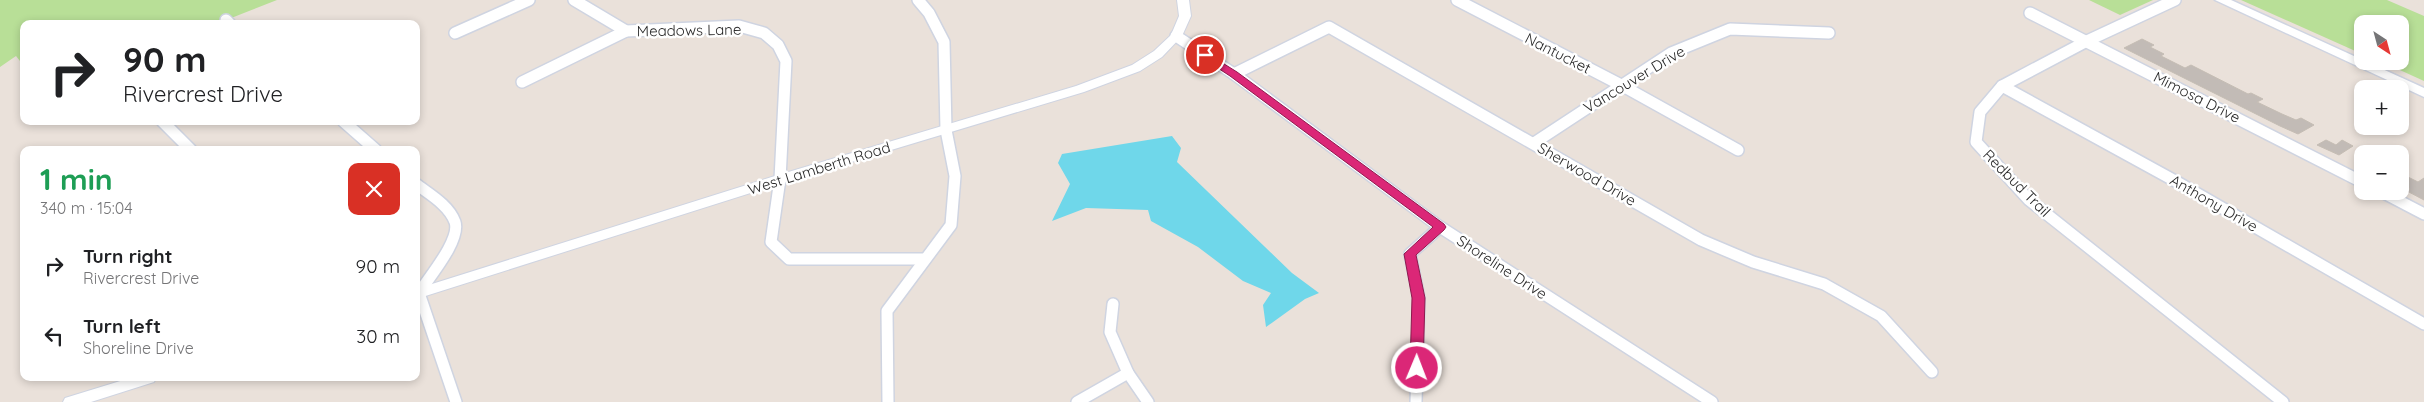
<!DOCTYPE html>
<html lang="en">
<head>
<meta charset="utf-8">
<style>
  :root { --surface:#fff; --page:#f6f6f6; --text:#202124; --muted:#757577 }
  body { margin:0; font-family:Quicksand,sans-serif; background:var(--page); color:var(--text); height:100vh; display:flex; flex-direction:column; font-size:19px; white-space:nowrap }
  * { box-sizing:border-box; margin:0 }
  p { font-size:16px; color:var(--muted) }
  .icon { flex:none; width:28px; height:28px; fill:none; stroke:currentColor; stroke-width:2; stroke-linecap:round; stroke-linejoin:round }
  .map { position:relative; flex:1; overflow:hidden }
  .panel { position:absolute; left:20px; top:146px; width:400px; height:235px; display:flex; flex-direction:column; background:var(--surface); border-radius:10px; box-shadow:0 2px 8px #0003 }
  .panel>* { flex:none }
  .hud { position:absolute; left:20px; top:20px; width:400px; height:105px; border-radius:10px; box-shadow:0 2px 8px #0003; background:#fff; color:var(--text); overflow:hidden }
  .needle { width:32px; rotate:144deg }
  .fabs { position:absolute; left:2354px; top:15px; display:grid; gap:10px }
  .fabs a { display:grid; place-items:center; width:55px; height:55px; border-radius:10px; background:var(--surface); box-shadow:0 2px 8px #0003; font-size:25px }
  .pin { position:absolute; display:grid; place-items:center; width:42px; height:42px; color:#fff; margin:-21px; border:2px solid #fff; border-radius:50%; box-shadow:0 1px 5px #0007 }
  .me { position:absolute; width:55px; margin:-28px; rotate:1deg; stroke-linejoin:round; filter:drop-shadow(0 0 4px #0008) }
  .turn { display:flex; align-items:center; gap:18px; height:105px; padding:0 20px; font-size:22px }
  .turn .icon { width:65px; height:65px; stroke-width:2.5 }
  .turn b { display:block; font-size:35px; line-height:42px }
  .round { display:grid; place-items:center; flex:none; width:52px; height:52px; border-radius:10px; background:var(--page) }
  .headline { display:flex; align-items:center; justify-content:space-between; height:85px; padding:0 20px }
  h1 { font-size:30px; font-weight:700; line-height:38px; color:#1e9e55 }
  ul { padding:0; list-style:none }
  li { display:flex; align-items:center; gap:15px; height:70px; padding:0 20px }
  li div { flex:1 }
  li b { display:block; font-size:19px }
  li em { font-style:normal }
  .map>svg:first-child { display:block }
  .green { fill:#b8df97 }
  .water { fill:#6fd7ea }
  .building { fill:#c2bbb6; stroke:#c5bdb4 }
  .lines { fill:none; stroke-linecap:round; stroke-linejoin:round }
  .minor-casing { stroke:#cfd4e1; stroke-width:14 }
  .tertiary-casing { stroke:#cfd4e1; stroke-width:2 }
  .secondary-casing { stroke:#cfd4e1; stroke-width:3 }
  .minor { stroke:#fff; stroke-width:11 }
  .tertiary { fill:#fff; fill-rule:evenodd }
  .secondary { fill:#fff; fill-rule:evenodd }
  .route { fill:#db2777; stroke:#8e194d }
  .labels { text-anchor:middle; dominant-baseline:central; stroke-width:5; stroke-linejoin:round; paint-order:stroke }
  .street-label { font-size:15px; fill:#282828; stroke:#fff }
</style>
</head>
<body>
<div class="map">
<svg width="2424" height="402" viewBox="0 0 2424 402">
  <rect width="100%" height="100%" fill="#eae1da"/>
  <g class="green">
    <path d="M 0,0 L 277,0 L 216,24 L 24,24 L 24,66 L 16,56 L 0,67 Z"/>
    <path d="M 2089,0 L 2153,0 L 2120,15 Z"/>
    <path d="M 2241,0 L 2387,0 L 2424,16 L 2424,81 L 2380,61 L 2400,61 L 2400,24 L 2362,24 L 2362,54 Z"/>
  </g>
  <path class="water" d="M 1172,136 L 1181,148 L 1177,162 L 1292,273 L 1319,293 L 1305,299 L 1266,327 L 1263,305 L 1271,293 L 1243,281 L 1198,247 L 1151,221 L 1148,210 L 1086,208 L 1052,221 L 1070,184 L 1058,163 L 1062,154 Z"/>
  <g class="building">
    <path d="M 2142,39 L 2154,45 L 2150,47 L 2164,54 L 2161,56 L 2185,68 L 2191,65 L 2248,94 L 2251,93 L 2263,99 L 2257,102 L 2282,114 L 2296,120 L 2301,118 L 2314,125 L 2298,134 L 2280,126 L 2124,48 Z"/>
    <path d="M 2326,140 L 2336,145 L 2342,140 L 2353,146 L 2339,155 L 2317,145 Z"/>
    <path d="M 2404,175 L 2418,182 L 2424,178 L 2424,200 L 2407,191 L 2410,189 L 2400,184 L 2400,178 Z"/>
  </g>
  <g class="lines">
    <g class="minor-casing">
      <g id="minor">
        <path d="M 574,0 L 626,31 L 739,26 L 764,33 L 778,45 L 786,61 L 780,179 L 771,242 L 789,259 L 925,259"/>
        <path d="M 1457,0 L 1621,85 L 1738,150"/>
        <path d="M 2175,0 L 2087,41 L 2002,86 L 1980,112 L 1976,142 L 2029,200 L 2283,402"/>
        <path d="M 2030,13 L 2362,182"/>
        <path d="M 226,20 L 230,24"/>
        <path d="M 455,33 L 529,0"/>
        <path d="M 1176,36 L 1234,74 L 1440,227 L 1712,402"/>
        <path d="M 1234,74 L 1329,27 L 1701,240 L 1753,262 L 1824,284 L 1881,316 L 1932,372"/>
        <path d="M 522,82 L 626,31"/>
        <path d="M 2002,86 L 2177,182 L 2424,324"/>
        <path d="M 162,121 L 191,150"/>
        <path d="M 343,121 L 376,150"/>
        <path d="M 1534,143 L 1671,53 L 1730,29 L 1829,33"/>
        <path d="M 416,184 C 429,194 449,205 455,222 C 461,240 429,277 419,293 L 456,402"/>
        <path d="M 2380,191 L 2424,214"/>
        <path d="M 1113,304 L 1110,332 L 1128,373 L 1148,402"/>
        <path d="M 888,402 L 887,311 L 951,225 L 955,176 L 946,130 L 944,42 L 929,13 L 918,0"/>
        <path d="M 1077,402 L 1128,373"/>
        <path d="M 1416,402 L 1419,298 L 1410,254 L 1440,227"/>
      </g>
    </g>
    <g class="tertiary-casing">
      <g id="tertiary">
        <path d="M 1177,0 L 1189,0 L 1191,16 L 1182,36 L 1162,57 L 1140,71 L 1084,92 L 785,182 L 416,299 L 416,289 L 775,176 L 1076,86 L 1132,65 L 1154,51 L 1171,35 L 1179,16 Z"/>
        <path d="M 130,378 L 156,378 L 154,382 L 91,402 L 63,402 L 65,398 Z"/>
      </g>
    </g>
    <g class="secondary-casing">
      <path id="secondary" d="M 2215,0 L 2231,0 L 2424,88 L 2424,97 Z"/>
    </g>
    <use href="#minor" class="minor"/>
    <use href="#tertiary" class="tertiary"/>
    <use href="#secondary" class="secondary"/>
  </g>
  <path class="route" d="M 1205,52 L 1237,72 L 1444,224 L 1446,227 L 1444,230 L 1416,255 L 1425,298 L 1423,368 L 1421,371 L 1412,371 L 1410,368 L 1412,298 L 1404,254 L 1433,227 L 1230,76 L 1201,57 L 1200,55 Z"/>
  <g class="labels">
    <g class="street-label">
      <text transform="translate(689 30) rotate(-1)">Meadows Lane</text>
      <text transform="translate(1558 53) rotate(27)">Nantucket</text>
      <text transform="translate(1634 79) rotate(-31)">Vancouver Drive</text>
      <text transform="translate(2197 97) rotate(27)">Mimosa Drive</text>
      <text transform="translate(819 168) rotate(-17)">West Lamberth Road</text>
      <text transform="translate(1587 174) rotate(30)">Sherwood Drive</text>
      <text transform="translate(2017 183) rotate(45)">Redbud Trail</text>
      <text transform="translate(2214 203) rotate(30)">Anthony Drive</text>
      <text transform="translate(1502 267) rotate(33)">Shoreline Drive</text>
    </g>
  </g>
</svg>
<div class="fabs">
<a><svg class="needle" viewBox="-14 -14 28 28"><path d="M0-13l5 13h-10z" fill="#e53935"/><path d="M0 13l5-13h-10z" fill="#757577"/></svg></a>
<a>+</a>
<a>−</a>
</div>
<div class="pin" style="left:1205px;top:55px;background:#d93025"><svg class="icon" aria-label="arrive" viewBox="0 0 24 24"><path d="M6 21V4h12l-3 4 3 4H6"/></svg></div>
<svg class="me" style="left:1417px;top:368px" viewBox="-20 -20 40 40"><circle r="17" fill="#db2777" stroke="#fff" stroke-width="3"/><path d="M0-11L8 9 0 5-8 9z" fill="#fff"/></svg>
<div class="hud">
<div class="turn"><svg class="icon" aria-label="right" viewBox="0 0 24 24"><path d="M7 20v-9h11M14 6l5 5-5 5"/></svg><div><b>90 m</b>Rivercrest Drive</div></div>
</div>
<section class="panel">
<div class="headline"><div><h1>1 min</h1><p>340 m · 15:04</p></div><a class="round" style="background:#d93025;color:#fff"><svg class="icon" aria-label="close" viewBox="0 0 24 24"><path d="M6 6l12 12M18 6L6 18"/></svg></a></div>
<ul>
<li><svg class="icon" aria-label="right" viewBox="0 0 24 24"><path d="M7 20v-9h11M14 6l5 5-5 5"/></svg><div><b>Turn right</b><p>Rivercrest Drive</p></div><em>90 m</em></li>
<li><svg class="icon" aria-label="left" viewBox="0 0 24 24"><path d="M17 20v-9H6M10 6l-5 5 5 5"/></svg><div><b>Turn left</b><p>Shoreline Drive</p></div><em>30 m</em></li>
</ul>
</section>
</div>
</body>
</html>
